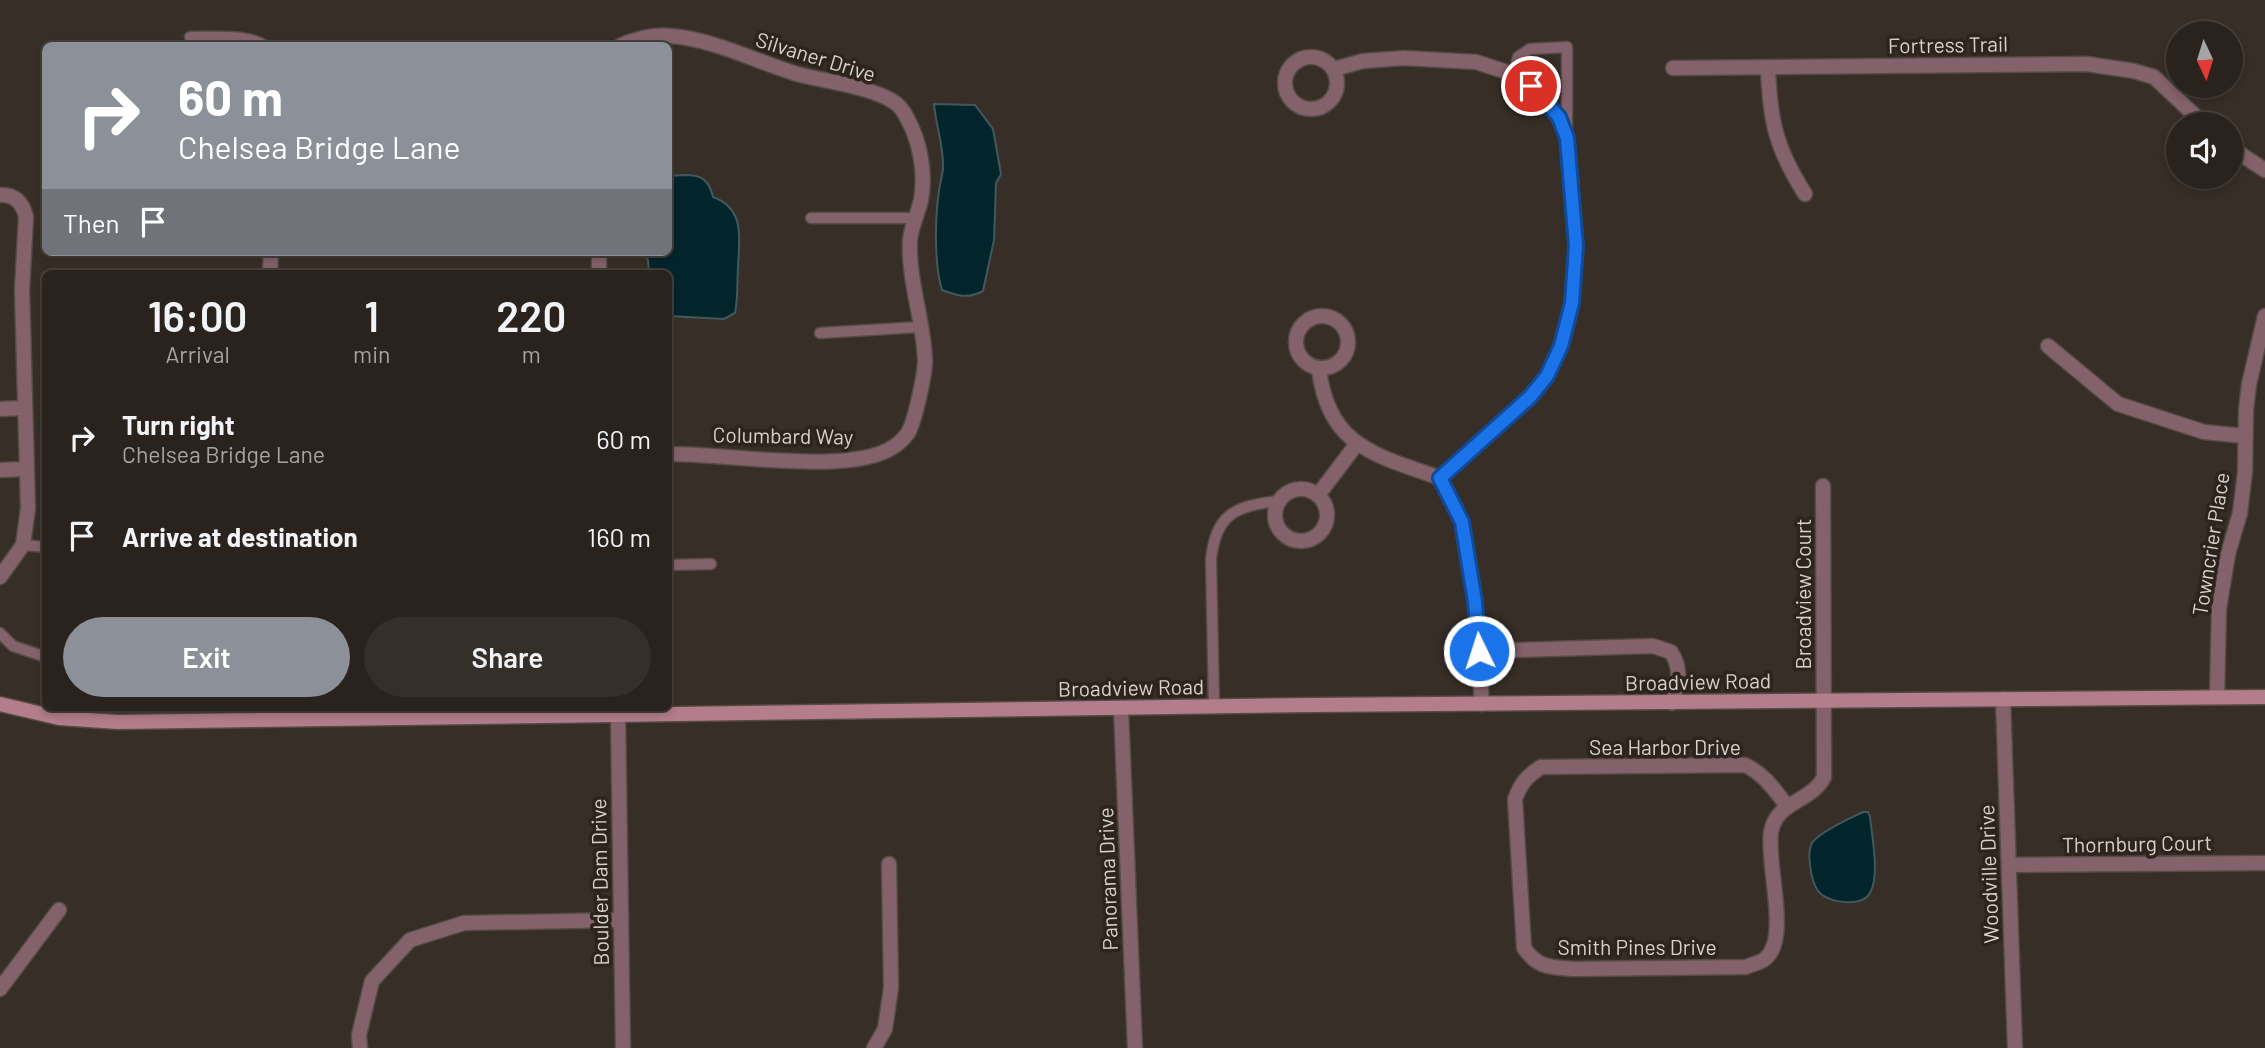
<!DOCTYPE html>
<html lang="en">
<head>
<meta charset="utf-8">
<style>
  :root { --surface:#29221d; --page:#352f2a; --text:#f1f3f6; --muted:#a5a4a4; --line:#453f3b; --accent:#8c9099 }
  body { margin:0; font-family:Barlow,sans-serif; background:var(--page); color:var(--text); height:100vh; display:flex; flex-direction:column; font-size:26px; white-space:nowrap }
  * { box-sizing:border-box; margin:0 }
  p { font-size:23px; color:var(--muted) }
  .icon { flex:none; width:38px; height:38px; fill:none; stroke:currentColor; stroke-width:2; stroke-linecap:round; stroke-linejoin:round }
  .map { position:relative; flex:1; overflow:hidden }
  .drawer { position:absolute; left:42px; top:270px; width:630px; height:441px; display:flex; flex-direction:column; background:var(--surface); border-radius:10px; box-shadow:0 4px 10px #0003,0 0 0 2px var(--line) }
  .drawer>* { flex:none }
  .banner { position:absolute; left:42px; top:42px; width:630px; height:214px; border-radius:10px; box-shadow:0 4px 10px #0003,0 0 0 2px var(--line); background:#8c9099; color:#fff; overflow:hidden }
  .needle { width:46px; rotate:176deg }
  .tools { position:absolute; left:2166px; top:21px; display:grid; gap:14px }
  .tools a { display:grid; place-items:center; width:77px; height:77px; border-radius:50%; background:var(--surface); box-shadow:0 4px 10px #0003,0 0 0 2px var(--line); font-size:35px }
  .pin { position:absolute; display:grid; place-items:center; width:60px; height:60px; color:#fff; margin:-30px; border:4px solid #fff; border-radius:50%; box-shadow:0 2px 7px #0007 }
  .me { position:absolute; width:77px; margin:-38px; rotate:356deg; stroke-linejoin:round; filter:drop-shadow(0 0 5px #0008) }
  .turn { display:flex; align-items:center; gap:24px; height:147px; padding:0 21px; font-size:32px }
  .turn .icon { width:91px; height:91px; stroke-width:2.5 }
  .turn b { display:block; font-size:49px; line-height:60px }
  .then { display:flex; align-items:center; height:66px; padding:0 21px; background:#0003; gap:14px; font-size:26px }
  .eta { display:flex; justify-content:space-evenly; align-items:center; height:119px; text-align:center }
  .eta b { font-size:42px; font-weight:600; line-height:49px }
  .cta { display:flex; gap:14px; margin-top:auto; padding:14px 21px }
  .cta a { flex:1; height:80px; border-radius:42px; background:var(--accent); color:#fff; font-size:28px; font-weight:600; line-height:80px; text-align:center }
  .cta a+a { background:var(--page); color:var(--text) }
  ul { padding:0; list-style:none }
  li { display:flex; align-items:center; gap:21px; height:98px; padding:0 21px }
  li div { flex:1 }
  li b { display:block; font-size:26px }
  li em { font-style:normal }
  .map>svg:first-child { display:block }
  .water { fill:#02252c; stroke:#42585c; stroke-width:2 }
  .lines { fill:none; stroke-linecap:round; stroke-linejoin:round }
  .lane-casing { stroke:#544b45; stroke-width:13 }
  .street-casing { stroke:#544b45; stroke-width:17 }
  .secondary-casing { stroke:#544b45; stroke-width:17 }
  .lane { stroke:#84626b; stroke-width:10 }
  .street { stroke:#84626b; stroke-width:14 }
  .secondary { stroke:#b37d8c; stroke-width:14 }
  .route-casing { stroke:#114b97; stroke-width:18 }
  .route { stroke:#1a73e8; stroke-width:12 }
  .labels { text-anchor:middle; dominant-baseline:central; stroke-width:7; stroke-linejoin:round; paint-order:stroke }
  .street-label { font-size:21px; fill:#d7d0cc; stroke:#2d241e }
</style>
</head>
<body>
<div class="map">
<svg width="2265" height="1048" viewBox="0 0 2265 1048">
  <rect width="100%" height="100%" fill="#372e27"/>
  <g class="water">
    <path d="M 934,104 L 975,105 L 993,129 L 1001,174 L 996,183 L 994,240 L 983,291 C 968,299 958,296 942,290 C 934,265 935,217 939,191 C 940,184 942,176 943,169 C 944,146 936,127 934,104 Z"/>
    <path d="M 685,175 C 702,175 709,180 713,197 C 746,209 739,240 738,268 C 737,284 738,298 735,313 L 724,319 L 669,316 L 668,273 L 649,273 L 648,260 L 644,252 L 668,252 L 669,176 Z"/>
    <path d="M 1863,812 L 1868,812 L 1870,817 C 1872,837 1880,876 1870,893 C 1862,907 1832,903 1821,894 C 1813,887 1811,874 1810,864 C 1809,858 1809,849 1812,843 C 1819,832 1851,818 1863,812 Z"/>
  </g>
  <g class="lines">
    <g class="lane-casing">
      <g id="lane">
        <path d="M 190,37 C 210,37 250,34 265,46"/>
        <path d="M 1513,74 L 1518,57 L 1530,49 L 1567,47 L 1567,133"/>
        <path d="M 811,218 L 915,218"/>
        <path d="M 820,333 L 920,327"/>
        <path d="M 23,545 L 46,547"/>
        <path d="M 668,565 L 711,564"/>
        <path d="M 0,633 L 13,646 L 46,657"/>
        <path d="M 1214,707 L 1211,559 C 1216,514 1235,506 1278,501"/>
      </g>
    </g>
    <g class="street-casing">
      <g id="street">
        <path d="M 620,46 C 634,39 655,34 671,36 C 713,39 757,62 797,74 C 823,81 872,87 894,102 C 899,105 904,112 907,118 C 920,141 926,173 921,200 C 918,213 911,227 910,240 C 908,281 924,321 925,361 C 925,374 915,421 908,433 C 905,437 898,444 893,447 C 851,476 723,453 668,454"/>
        <circle cx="1311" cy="83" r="26"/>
        <path d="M 1673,68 L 2087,64 L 2134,71 L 2154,77 L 2204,124"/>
        <path d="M 1768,68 C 1770,122 1776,148 1805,194"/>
        <path d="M 1334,69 L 1363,61 L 1404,58 L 1476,62 L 1513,74 L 1531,86 L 1559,117 L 1567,138 L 1576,246 L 1572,303 L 1561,346 L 1547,376 L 1530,397 L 1440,478"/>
        <path d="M 2231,148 L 2265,170"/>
        <path d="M 0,195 C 15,194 23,203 26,217 L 22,290 L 28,508 L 23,545 L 0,577"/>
        <path d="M 599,252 L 599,273"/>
        <path d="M 270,273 L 271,252"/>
        <circle cx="1322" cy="342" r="26"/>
        <path d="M 2048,346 L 2118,404 L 2204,432 L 2245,436"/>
        <path d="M 1319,369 C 1328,447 1376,455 1440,478 L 1462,522 L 1475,602 L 1482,704"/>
        <path d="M 0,409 L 24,408"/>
        <path d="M 0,470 L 26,469"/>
        <circle cx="1301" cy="515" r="26"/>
        <path d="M 1318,495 L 1356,445"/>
        <path d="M 1479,651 L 1653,646 L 1671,652 C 1682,669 1679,684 1672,703"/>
        <path d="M 2217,697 L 2219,609 L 2228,554 L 2240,513 L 2245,472 L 2246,410 L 2249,384 L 2265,316"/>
        <path d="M 2003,699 L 2015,1048"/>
        <path d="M 1121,709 L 1135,1048"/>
        <path d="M 618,716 L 623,1048"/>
        <path d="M 1787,806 C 1774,789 1764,774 1745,765 L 1541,767 C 1527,776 1521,783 1515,799 L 1524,948 C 1538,968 1550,967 1573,969 L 1746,967 C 1752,964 1761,963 1766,958 C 1790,937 1766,863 1771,832 C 1776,801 1812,802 1824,777 L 1823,486"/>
        <path d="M 2009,865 L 2265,863"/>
        <path d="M 0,989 L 59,910"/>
        <path d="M 360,1048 L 359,1035 L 372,981 L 410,940 L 464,923 L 621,920"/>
        <path d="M 874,1048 L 885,1029 L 891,988 L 889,864"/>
      </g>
    </g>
    <g class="secondary-casing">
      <path id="secondary" d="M 0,704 L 59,718 L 118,722 L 1312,705 L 2265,697"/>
    </g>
    <use href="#lane" class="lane"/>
    <use href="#street" class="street"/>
    <use href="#secondary" class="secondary"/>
  </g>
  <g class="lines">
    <g class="route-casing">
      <path id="route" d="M 1479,651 L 1475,602 L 1462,522 L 1440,478 L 1530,397 L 1547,376 L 1561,346 L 1572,303 L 1576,246 L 1567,138 L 1559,117 L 1531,86"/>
    </g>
    <use href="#route" class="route"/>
  </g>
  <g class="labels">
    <g class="street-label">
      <text transform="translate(1948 44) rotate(-1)">Fortress Trail</text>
      <text transform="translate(816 56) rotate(17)">Silvaner Drive</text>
      <text transform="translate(783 435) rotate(1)">Columbard Way</text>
      <text transform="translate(2210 544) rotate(-81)">Towncrier Place</text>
      <text transform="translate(1802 594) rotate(-90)">Broadview Court</text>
      <text transform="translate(1698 681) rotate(-1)">Broadview Road</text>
      <text transform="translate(1131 687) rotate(-1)">Broadview Road</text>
      <text x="1665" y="746">Sea Harbor Drive</text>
      <text transform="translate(2137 843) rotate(-1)">Thornburg Court</text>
      <text transform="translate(1988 874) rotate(-92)">Woodville Drive</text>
      <text transform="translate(1107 879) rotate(-92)">Panorama Drive</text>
      <text transform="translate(599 882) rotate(-91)">Boulder Dam Drive</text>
      <text x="1637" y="946">Smith Pines Drive</text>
    </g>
  </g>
</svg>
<div class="tools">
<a><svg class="needle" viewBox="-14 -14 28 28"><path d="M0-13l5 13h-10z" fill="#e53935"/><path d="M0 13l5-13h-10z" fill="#a5a4a4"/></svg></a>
<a><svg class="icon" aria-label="sound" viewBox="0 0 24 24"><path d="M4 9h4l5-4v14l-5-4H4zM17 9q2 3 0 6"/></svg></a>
</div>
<div class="pin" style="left:1531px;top:86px;background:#d93025"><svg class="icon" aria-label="arrive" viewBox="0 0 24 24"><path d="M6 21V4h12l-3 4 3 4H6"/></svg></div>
<svg class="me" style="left:1479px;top:651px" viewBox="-20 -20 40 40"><circle r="17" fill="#1a73e8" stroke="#fff" stroke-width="3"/><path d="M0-11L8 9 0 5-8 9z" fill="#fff"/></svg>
<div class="banner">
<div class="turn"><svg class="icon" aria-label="right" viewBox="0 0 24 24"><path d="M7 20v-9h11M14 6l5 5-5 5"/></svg><div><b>60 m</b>Chelsea Bridge Lane</div></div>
<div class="then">Then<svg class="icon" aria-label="arrive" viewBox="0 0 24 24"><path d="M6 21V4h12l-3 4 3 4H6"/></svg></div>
</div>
<section class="drawer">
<div class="eta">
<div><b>16:00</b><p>Arrival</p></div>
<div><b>1</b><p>min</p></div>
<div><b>220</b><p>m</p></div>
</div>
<ul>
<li><svg class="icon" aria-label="right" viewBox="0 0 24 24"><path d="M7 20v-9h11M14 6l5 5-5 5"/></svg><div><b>Turn right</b><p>Chelsea Bridge Lane</p></div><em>60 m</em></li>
<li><svg class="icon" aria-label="arrive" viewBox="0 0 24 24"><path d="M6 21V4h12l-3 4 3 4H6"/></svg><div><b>Arrive at destination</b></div><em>160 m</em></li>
</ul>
<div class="cta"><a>Exit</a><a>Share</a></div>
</section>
</div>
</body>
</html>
